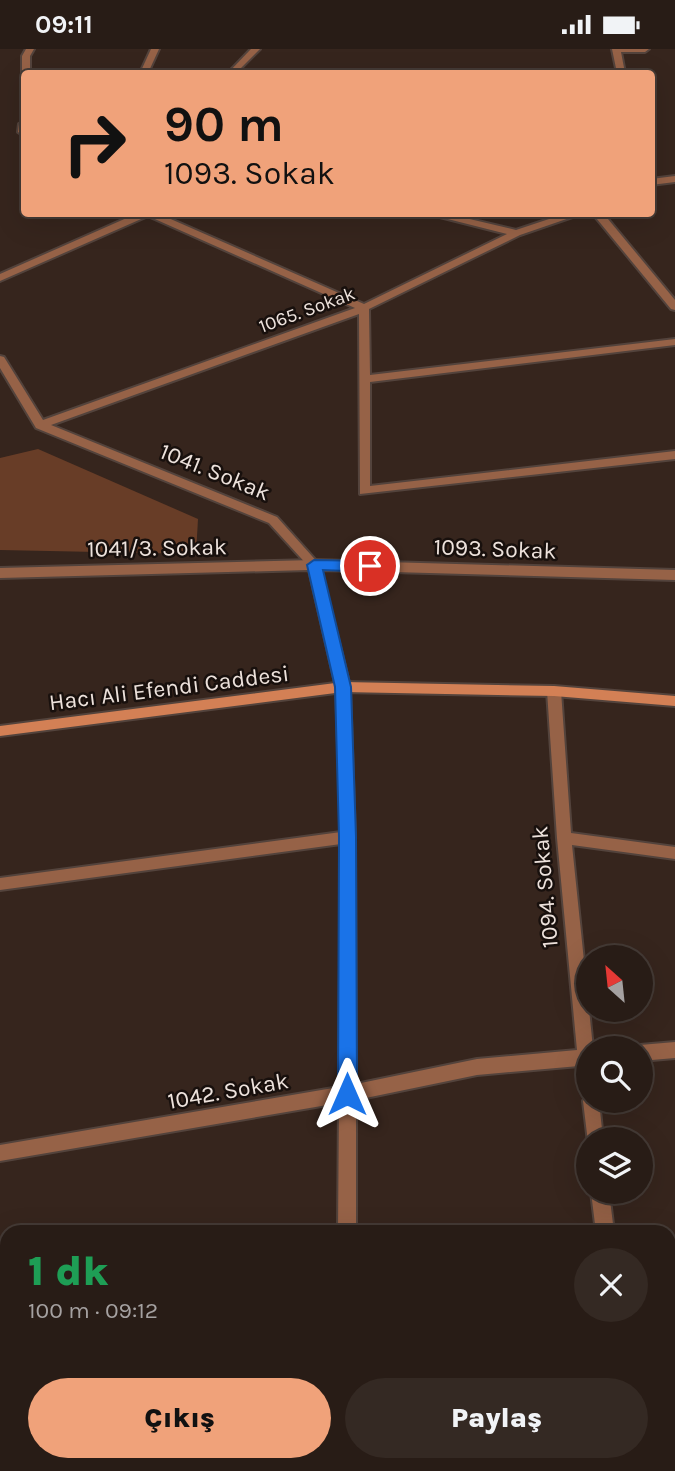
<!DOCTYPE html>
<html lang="tr">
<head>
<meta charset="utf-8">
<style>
  :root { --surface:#281c16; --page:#342923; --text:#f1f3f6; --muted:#a5a1a1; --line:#443a35; --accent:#f0a27a }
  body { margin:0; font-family:Karla,sans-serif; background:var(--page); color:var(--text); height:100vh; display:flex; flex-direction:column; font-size:26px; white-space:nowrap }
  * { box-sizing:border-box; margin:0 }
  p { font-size:23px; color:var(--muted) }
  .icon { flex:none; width:38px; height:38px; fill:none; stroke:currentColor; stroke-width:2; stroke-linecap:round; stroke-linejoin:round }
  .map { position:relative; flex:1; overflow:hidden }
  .sheet { position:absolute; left:0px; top:1176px; width:676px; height:247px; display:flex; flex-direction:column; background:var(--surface); border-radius:21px 21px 0 0; box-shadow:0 7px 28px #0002,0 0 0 2px var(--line) }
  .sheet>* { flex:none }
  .top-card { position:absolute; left:21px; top:21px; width:634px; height:147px; border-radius:7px; box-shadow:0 7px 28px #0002,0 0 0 2px var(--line); background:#f0a27a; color:#111; overflow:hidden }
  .needle { width:46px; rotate:333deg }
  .tools { position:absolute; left:576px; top:896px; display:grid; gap:14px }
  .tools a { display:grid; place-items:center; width:77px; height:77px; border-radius:50%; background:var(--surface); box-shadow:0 7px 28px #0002,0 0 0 2px var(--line); font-size:35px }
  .pin { position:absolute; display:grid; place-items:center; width:60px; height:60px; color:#fff; margin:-30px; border:4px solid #fff; border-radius:50%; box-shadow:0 2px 7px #0007 }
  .me { position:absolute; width:77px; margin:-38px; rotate:0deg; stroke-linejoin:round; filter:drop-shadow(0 0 5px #0008) }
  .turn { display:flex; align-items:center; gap:24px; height:147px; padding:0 28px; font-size:32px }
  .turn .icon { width:91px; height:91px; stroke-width:2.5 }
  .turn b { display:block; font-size:49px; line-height:60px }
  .round { display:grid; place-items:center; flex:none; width:74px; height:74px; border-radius:37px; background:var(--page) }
  .headline { display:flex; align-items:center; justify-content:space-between; height:119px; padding:0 28px }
  h1 { font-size:42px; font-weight:800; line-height:52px; color:#1e9e55 }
  .primary-button { display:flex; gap:14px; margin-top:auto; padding:14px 28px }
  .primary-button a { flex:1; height:80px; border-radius:42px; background:var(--accent); color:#111; font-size:28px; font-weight:800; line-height:80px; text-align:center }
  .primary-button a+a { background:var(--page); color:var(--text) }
  .status { display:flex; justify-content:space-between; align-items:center; height:49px; padding:0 35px; background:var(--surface); direction:ltr }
  .status svg { height:19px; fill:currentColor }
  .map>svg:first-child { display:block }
  .green { fill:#683d27 }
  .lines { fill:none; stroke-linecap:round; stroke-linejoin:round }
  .minor-casing { stroke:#53433c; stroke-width:4 }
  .tertiary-casing { stroke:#53433c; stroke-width:4 }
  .secondary-casing { stroke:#53433c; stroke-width:4 }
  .minor { fill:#966247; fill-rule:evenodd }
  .tertiary { fill:#966247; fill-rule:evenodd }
  .secondary { fill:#d38055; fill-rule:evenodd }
  .route { fill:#1a73e8; stroke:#114b97; stroke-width:2 }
  .labels { text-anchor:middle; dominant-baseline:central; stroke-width:5; stroke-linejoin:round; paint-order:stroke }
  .far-street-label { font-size:19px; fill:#ede2dc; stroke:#18100d }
  .street-label { font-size:23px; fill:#ede2dc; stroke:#18100d }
</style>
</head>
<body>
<div class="status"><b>09:11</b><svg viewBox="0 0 49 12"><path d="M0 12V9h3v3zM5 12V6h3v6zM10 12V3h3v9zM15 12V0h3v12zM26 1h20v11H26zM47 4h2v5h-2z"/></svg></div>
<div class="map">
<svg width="675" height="1422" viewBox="0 0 675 1422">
  <rect width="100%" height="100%" fill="#36251d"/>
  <path class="green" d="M 38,400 L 198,470 L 196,505 L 0,501 L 0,409 Z"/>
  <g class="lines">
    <g class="minor-casing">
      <g id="minor">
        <path d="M 26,0 L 34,0 L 30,7 L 30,24 L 24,26 L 22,24 L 22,7 Z"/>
        <path d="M 151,0 L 159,0 L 148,24 L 140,24 Z"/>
        <path d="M 251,0 L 260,0 L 236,24 L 228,24 Z"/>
        <path d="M 649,0 L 645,3 L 621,3 L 625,24 L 617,24 L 612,0 Z"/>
        <path d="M 24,72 L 24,85 L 23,86 L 18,83 L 19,75 Z"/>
        <path d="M 675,127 L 675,133 L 651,136 L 651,130 Z"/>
        <path d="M 138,164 L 157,164 L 364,255 L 507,185 L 424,164 L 444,164 L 516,181 L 567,164 L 584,164 L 520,186 L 369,260 L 370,326 L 675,290 L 675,296 L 370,333 L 370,437 L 675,402 L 675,410 L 360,445 L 359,265 L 51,376 L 277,468 L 320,516 L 318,519 L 310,519 L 269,474 L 36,379 L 0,319 L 0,307 L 4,308 L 43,371 L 355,259 L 148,167 L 0,232 L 0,225 Z"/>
        <path d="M 592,164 L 603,164 L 675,251 L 675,261 L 671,260 Z"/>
        <path d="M 343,633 L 350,638 L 355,788 L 356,1035 L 477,1010 L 577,1001 L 557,789 L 547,642 L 554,637 L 561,642 L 571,784 L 675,798 L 675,810 L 572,796 L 593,999 L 588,999 L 588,1036 L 582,1034 L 579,1017 L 477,1026 L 356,1051 L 356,1183 L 338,1183 L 339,1054 L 0,1112 L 0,1096 L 339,1038 L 341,795 L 0,841 L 0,829 L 341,783 L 336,638 Z"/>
        <path d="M 675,993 L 675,1009 L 640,1012 L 640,999 L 634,999 L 640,996 Z"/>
        <path d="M 588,1045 L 588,1052 L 599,1052 L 603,1090 L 588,1090 L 588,1093 L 583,1052 Z"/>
        <path d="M 591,1143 L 609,1143 L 614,1183 L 596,1183 Z"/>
      </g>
    </g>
    <g class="tertiary-casing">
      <path id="tertiary" d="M 314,511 L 675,521 L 675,531 L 321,521 L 350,638 L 343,643 L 336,638 L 309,521 L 0,529 L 0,519 Z"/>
    </g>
    <g class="secondary-casing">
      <g id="secondary">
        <path d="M 343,633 L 554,637 L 675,647 L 675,657 L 554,647 L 343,643 L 0,687 L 0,677 Z"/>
        <path d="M 668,1301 L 675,1304 L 675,1322 L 668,1320 Z"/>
        <path d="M 173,1416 L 199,1416 L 196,1422 L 170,1422 Z"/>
      </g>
    </g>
    <use href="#minor" class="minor"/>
    <use href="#tertiary" class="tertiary"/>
    <use href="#secondary" class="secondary"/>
  </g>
  <path class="route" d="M 314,511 L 370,512 L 377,517 L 370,523 L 323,521 L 351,638 L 356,788 L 357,1045 L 354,1051 L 347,1054 L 341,1051 L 338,1045 L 339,788 L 335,638 L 307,516 Z"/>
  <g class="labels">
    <g class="far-street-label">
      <text transform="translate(307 261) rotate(-20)">1065. Sokak</text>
    </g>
    <g class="street-label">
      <text transform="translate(215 423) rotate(22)">1041. Sokak</text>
      <text transform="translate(157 499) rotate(-1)">1041/3. Sokak</text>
      <text transform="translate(495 500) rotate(2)">1093. Sokak</text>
      <text transform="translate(169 639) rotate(-7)">Hacı Ali Efendi Caddesi</text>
      <text transform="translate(545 838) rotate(-95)">1094. Sokak</text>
      <text transform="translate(228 1042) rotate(-10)">1042. Sokak</text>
    </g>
  </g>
</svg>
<div class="tools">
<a><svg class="needle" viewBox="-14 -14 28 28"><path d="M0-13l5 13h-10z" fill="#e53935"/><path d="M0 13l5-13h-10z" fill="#a5a1a1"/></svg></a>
<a><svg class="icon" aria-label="search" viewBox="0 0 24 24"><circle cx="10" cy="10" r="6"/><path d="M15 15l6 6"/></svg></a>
<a><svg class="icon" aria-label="layers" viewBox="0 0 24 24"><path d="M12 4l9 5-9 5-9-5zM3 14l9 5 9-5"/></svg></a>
</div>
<div class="pin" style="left:370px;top:517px;background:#d93025"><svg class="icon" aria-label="arrive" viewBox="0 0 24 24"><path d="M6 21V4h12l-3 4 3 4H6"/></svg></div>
<svg class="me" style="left:347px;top:1045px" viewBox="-20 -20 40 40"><path d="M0-17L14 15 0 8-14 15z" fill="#1a73e8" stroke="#fff" stroke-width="4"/></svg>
<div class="top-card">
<div class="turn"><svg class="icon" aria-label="right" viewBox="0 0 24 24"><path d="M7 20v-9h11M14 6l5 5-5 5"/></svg><div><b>90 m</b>1093. Sokak</div></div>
</div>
<section class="sheet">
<div class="headline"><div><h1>1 dk</h1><p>100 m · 09:12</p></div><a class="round"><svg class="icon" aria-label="close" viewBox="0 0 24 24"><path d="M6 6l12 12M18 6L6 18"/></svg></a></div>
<div class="primary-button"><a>Çıkış</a><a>Paylaş</a></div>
</section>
</div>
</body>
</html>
